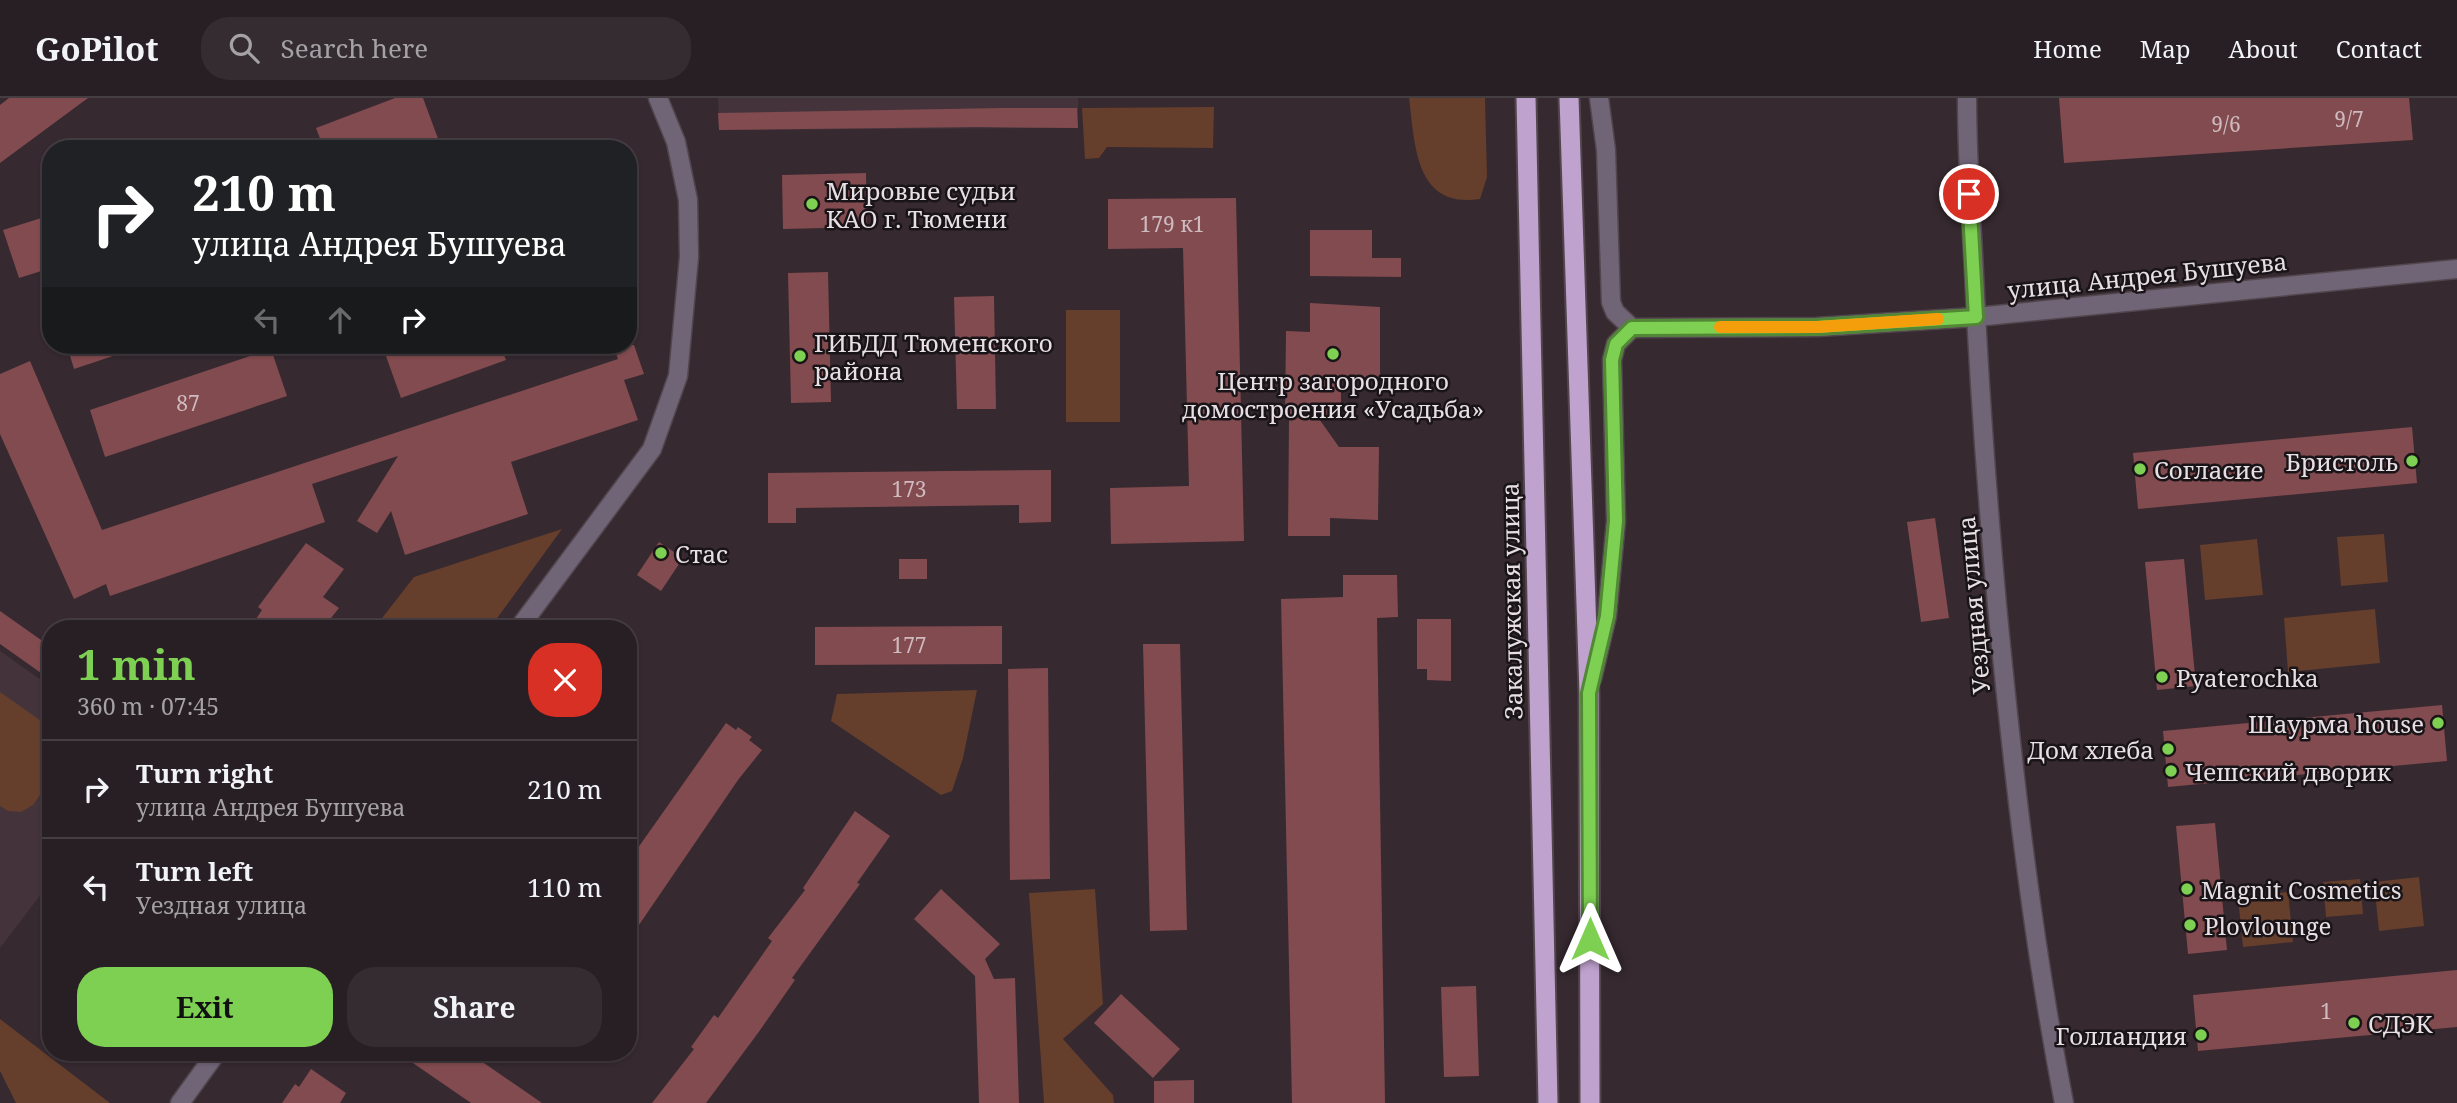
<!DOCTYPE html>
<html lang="en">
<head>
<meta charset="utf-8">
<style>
  :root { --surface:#281f24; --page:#342c31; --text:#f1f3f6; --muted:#a5a2a6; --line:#443d41; --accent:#7ed053 }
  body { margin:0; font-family:"Noto Serif",serif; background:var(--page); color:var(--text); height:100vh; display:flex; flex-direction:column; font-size:26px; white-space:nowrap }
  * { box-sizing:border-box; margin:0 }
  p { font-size:23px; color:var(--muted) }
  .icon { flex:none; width:38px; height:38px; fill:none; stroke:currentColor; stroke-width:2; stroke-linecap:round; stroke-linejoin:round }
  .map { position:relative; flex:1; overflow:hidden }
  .details { position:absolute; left:42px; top:522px; width:595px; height:441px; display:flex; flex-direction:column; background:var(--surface); border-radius:28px; box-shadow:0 2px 5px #0004,0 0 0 2px var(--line) }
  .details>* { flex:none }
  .hud { position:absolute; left:42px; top:42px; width:595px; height:214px; border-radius:28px; box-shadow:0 2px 5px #0004,0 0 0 2px var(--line); background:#202124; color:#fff; overflow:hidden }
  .pin { position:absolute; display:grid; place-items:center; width:60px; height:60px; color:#fff; margin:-30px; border:4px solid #fff; border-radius:50%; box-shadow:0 2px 7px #0007 }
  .me { position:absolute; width:77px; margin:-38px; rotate:0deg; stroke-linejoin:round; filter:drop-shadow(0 0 5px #0008) }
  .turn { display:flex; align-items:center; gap:24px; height:147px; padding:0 35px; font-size:32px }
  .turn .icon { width:91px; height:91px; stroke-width:2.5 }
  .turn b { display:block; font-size:49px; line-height:60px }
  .lanes { display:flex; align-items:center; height:66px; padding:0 35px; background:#0003; justify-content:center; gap:35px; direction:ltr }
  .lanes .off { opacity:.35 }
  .round { display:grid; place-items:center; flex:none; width:74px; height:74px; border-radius:28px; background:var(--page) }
  .head { display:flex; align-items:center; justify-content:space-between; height:119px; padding:0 35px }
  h1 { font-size:42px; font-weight:700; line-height:52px; color:var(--accent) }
  .primary-button { display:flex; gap:14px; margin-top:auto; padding:14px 35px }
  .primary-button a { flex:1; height:80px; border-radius:28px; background:var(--accent); color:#111; font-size:28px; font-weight:700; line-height:80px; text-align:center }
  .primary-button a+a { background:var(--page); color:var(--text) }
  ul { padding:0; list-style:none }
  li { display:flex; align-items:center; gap:21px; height:98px; padding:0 35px; border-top:2px solid var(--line) }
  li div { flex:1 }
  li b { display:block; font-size:26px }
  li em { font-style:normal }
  header { display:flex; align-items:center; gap:42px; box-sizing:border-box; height:98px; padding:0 35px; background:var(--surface); border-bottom:2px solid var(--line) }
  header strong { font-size:33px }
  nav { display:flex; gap:38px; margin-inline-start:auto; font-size:24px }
  .search { width:490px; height:63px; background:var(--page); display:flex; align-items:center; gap:18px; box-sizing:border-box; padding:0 24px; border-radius:28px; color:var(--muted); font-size:26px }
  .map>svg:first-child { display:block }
  .built { fill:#45333c }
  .green { fill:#653e2c }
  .building { fill:#824b4f }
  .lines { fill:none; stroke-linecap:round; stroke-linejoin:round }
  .minor-casing { stroke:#52464d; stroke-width:21 }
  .tertiary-casing { stroke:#52464d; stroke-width:21 }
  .trunk-casing { stroke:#52464d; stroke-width:23 }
  .minor { stroke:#706477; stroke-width:18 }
  .tertiary { stroke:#706477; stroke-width:18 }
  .trunk { stroke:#c0a2ce; stroke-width:19 }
  .route-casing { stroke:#528736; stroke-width:18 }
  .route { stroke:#7ed053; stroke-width:12 }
  .slow { stroke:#f59e0b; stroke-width:12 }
  .poi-dot { fill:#7ed053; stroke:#191417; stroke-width:2.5 }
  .labels { text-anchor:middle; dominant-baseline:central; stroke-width:5; stroke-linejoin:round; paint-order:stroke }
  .number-label { font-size:21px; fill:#cebabf }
  .poi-label { font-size:24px; fill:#e8dfe4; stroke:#191417; text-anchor:start }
  .street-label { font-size:24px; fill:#e8dfe4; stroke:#191417 }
</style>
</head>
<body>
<header>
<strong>GoPilot</strong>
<div class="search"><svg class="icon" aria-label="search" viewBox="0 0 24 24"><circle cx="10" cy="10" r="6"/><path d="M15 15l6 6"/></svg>Search here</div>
<nav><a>Home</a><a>Map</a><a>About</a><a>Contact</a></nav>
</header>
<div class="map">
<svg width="2457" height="1005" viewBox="0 0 2457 1005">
  <rect width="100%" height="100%" fill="#362930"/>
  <g class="built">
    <path d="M 718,0 L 1078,0 L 1078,30 L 719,32 Z"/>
    <path d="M 0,553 L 51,589 L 51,783 L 0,850 Z"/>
  </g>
  <g class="green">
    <path d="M 1409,0 L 1485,0 L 1487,79 L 1480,101 C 1415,111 1415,47 1409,0 Z"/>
    <path d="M 1214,9 L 1213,50 L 1107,49 L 1099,60 L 1085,61 L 1082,10 Z"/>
    <rect x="1066" y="212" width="54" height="112"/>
    <path d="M 562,431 L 490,530 L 387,530 L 379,524 L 414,479 Z"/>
    <path d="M 2384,436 L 2388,484 L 2341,488 L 2337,439 Z"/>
    <path d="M 2257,441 L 2263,497 L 2205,502 L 2200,447 Z"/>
    <path d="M 2375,511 L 2380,565 L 2288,574 L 2284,520 Z"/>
    <path d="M 977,592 L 963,660 L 952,693 L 941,697 L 831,623 L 837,596 Z"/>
    <path d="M 0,594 L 51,630 L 51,681 L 33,707 L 21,714 L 8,713 L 0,708 Z"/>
    <path d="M 2419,779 L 2424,828 L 2379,833 L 2374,784 Z"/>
    <path d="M 2360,781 L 2363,816 L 2326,819 L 2323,784 Z"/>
    <path d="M 1095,791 L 1103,906 L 1063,941 L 1113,997 L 1114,1005 L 1044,1005 L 1029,795 Z"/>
    <path d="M 2288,794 L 2293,844 L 2243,849 L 2238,799 Z"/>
    <path d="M 0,921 L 110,1005 L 16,1005 L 0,973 Z"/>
  </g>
  <g class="building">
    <path d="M 9,0 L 88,0 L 0,65 L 0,7 Z"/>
    <path d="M 395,0 L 423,0 L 440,46 L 428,51 L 324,51 L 316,30 Z"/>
    <path d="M 2059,0 L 2409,0 L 2413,42 L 2064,65 Z"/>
    <path d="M 1002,10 L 1077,10 L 1078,30 L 977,29 L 719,32 L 718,15 Z"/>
    <path d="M 866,75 L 867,129 L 783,131 L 782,77 Z"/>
    <path d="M 1236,100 L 1244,443 L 1111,446 L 1110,390 L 1189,388 L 1183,150 L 1108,151 L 1108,101 Z"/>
    <path d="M 51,117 L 51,170 L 19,180 L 3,132 Z"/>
    <path d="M 1310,132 L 1372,132 L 1372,160 L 1401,160 L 1401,179 L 1310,178 Z"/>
    <path d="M 828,174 L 831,304 L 791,305 L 788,175 Z"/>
    <path d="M 994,198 L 996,311 L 957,311 L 954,199 Z"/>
    <path d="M 1310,205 L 1380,209 L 1380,280 L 1341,279 L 1341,318 L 1317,318 L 1339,349 L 1379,349 L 1378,422 L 1330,420 L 1330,438 L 1288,438 L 1289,320 L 1285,320 L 1286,233 L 1310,234 Z"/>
    <path d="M 81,247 L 137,247 L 137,250 L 74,271 L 68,251 Z"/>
    <path d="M 382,247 L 500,247 L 506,262 L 401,300 Z"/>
    <path d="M 613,247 L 634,247 L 644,276 L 624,282 L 638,322 L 511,364 L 528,416 L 405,457 L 391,413 L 377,435 L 357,423 L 398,358 L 312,386 L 325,424 L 110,498 L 106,486 L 74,501 L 0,336 L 0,276 L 30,263 L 102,432 L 618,261 Z"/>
    <path d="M 271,251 L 287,298 L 105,359 L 90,312 Z"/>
    <path d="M 2412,329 L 2417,385 L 2138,411 L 2133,355 Z"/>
    <path d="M 1051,372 L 1051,424 L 1019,425 L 1019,407 L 796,410 L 796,425 L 768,425 L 768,375 Z"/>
    <path d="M 1935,420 L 1949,520 L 1921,524 L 1907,424 Z"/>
    <path d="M 659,444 L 683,460 L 661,493 L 637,477 Z"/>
    <path d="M 306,445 L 344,471 L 323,499 L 339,510 L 323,530 L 250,530 L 262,512 L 258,509 Z"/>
    <rect x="899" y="461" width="28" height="20"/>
    <path d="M 2184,461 L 2196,588 L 2157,592 L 2145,464 Z"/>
    <path d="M 1343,477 L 1397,477 L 1398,519 L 1377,520 L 1385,1005 L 1292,1005 L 1281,501 L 1343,499 Z"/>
    <path d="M 0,513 L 51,549 L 51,582 L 0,546 Z"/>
    <path d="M 1417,521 L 1451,521 L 1451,583 L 1427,582 L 1427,571 L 1417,571 Z"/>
    <path d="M 1002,528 L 1002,566 L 815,567 L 815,529 Z"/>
    <path d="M 1143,546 L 1180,546 L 1187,832 L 1150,833 Z"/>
    <path d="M 1048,570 L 1050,781 L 1010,782 L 1008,571 Z"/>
    <path d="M 2442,607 L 2447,663 L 2168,689 L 2163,633 Z"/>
    <path d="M 726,625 L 736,632 L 738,629 L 752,639 L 749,642 L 762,652 L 738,682 L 628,843 L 628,764 Z"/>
    <path d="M 855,713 L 890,738 L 857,785 L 860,786 L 792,880 L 795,882 L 758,935 L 706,1005 L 652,1005 L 694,951 L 691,949 L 714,917 L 718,920 L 772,843 L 768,840 L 805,792 L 803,790 Z"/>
    <path d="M 2215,725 L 2227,852 L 2188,856 L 2176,728 Z"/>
    <path d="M 941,791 L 1000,846 L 985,861 L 994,881 L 1015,880 L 1019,1005 L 979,1005 L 975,878 L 914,821 Z"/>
    <path d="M 2457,872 L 2457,929 L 2198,953 L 2193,897 Z"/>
    <path d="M 1476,888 L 1479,978 L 1444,979 L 1441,889 Z"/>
    <path d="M 1121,896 L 1180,951 L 1153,980 L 1094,925 Z"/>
    <path d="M 397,954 L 468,954 L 542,1005 L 471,1005 Z"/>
    <path d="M 311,971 L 346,995 L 340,1005 L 282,1005 L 295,986 L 299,989 Z"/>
    <path d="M 1194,982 L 1194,1005 L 1154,1005 L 1154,983 Z"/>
  </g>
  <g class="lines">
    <g class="minor-casing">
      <g id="minor">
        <path d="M 1599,0 L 1606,52 L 1611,204 L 1615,214 L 1632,230"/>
        <path d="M 1632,230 L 1817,229 L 1976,219 L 2457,171"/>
        <path d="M 519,530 L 652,351 L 678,278 L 689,159 L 688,102 L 676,44 L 658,0"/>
        <path d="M 1592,581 L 1607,518 L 1616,423 L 1612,262 L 1616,246 L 1632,230"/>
        <path d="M 180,1005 L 217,954"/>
      </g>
    </g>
    <g class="tertiary-casing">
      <path id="tertiary" d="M 1967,0 C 1967,58 1971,116 1974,174 C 1979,286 1987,396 1997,507 C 2013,674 2032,840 2064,1005"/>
    </g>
    <g class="trunk-casing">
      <g id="trunk">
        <path d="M 1526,0 L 1548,1005"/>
        <path d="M 1569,0 L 1589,595 L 1590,1005"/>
      </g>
    </g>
    <use href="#minor" class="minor"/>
    <use href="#tertiary" class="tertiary"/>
    <use href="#trunk" class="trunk"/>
  </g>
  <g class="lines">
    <g class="route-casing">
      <path id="route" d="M 1590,841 L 1589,595 L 1607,518 L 1616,423 L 1612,262 L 1616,246 L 1632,230 L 1817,229 L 1976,219 L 1969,96"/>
    </g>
    <use href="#route" class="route"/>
    <path class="slow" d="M 1720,229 L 1817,229 L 1938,221"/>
  </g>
  <g class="poi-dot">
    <circle cx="812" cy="106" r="7"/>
    <circle cx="1333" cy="256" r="7"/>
    <circle cx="800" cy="258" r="7"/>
    <circle cx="2412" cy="363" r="7"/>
    <circle cx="2140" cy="371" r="7"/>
    <circle cx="661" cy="455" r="7"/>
    <circle cx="2162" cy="579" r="7"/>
    <circle cx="2438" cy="625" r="7"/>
    <circle cx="2168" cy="651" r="7"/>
    <circle cx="2171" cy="673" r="7"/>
    <circle cx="2187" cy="791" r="7"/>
    <circle cx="2190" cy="827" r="7"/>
    <circle cx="2354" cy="925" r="7"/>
    <circle cx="2201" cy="937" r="7"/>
  </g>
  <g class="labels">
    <g class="number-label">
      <text x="2349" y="21">9/7</text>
      <text x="2226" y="26">9/6</text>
      <text x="1172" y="126">179 к1</text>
      <text x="188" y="305">87</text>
      <text x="909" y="391">173</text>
      <text x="909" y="547">177</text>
      <text x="2326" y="913">1</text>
    </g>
    <g class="poi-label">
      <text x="826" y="92">Мировые судьи<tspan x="826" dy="28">КАО г. Тюмени</tspan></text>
      <text x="814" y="244">ГИБДД Тюменского<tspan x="814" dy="28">района</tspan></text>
      <text x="1333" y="282" text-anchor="middle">Центр загородного<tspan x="1333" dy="28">домостроения «Усадьба»</tspan></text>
      <text x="2398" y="363" text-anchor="end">Бристоль</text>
      <text x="2154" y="371">Согласие</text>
      <text x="675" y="455">Стас</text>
      <text x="2176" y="579">Pyaterochka</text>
      <text x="2424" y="625" text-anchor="end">Шаурма house</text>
      <text x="2154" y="651" text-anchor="end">Дом хлеба</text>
      <text x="2185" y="673">Чешский дворик</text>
      <text x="2201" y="791">Magnit Cosmetics</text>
      <text x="2204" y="827">Plovlounge</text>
      <text x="2368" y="925">СДЭК</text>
      <text x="2187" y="937" text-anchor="end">Голландия</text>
    </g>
    <g class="street-label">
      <text transform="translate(2147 177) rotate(-6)">улица Андрея Бушуева</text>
      <text transform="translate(1511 503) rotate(-91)">Закалужская улица</text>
      <text transform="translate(1973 507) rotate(-95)">Уездная улица</text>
    </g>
  </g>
</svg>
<div class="pin" style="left:1969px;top:96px;background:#d93025"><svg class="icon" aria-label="arrive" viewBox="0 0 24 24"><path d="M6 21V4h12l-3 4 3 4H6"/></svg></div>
<svg class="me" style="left:1590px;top:841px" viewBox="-20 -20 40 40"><path d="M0-17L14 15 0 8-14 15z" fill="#7ed053" stroke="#fff" stroke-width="4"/></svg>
<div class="hud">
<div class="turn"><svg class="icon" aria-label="right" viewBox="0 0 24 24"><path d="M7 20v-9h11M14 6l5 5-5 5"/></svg><div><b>210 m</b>улица Андрея Бушуева</div></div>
<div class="lanes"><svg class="icon off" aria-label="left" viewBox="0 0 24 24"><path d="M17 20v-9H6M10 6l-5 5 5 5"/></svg><svg class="icon off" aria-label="ahead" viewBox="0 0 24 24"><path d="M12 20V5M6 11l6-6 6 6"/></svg><svg class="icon" aria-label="right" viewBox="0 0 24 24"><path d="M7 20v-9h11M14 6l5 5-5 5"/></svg></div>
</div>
<section class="details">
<div class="head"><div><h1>1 min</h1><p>360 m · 07:45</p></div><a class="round" style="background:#d93025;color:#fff"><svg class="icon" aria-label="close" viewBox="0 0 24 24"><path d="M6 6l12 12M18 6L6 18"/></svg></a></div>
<ul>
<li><svg class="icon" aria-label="right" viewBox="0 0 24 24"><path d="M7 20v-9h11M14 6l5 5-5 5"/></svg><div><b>Turn right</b><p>улица Андрея Бушуева</p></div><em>210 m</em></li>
<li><svg class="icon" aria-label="left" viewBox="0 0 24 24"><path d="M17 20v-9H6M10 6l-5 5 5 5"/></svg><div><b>Turn left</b><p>Уездная улица</p></div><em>110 m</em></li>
</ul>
<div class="primary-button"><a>Exit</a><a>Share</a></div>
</section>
</div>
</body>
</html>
